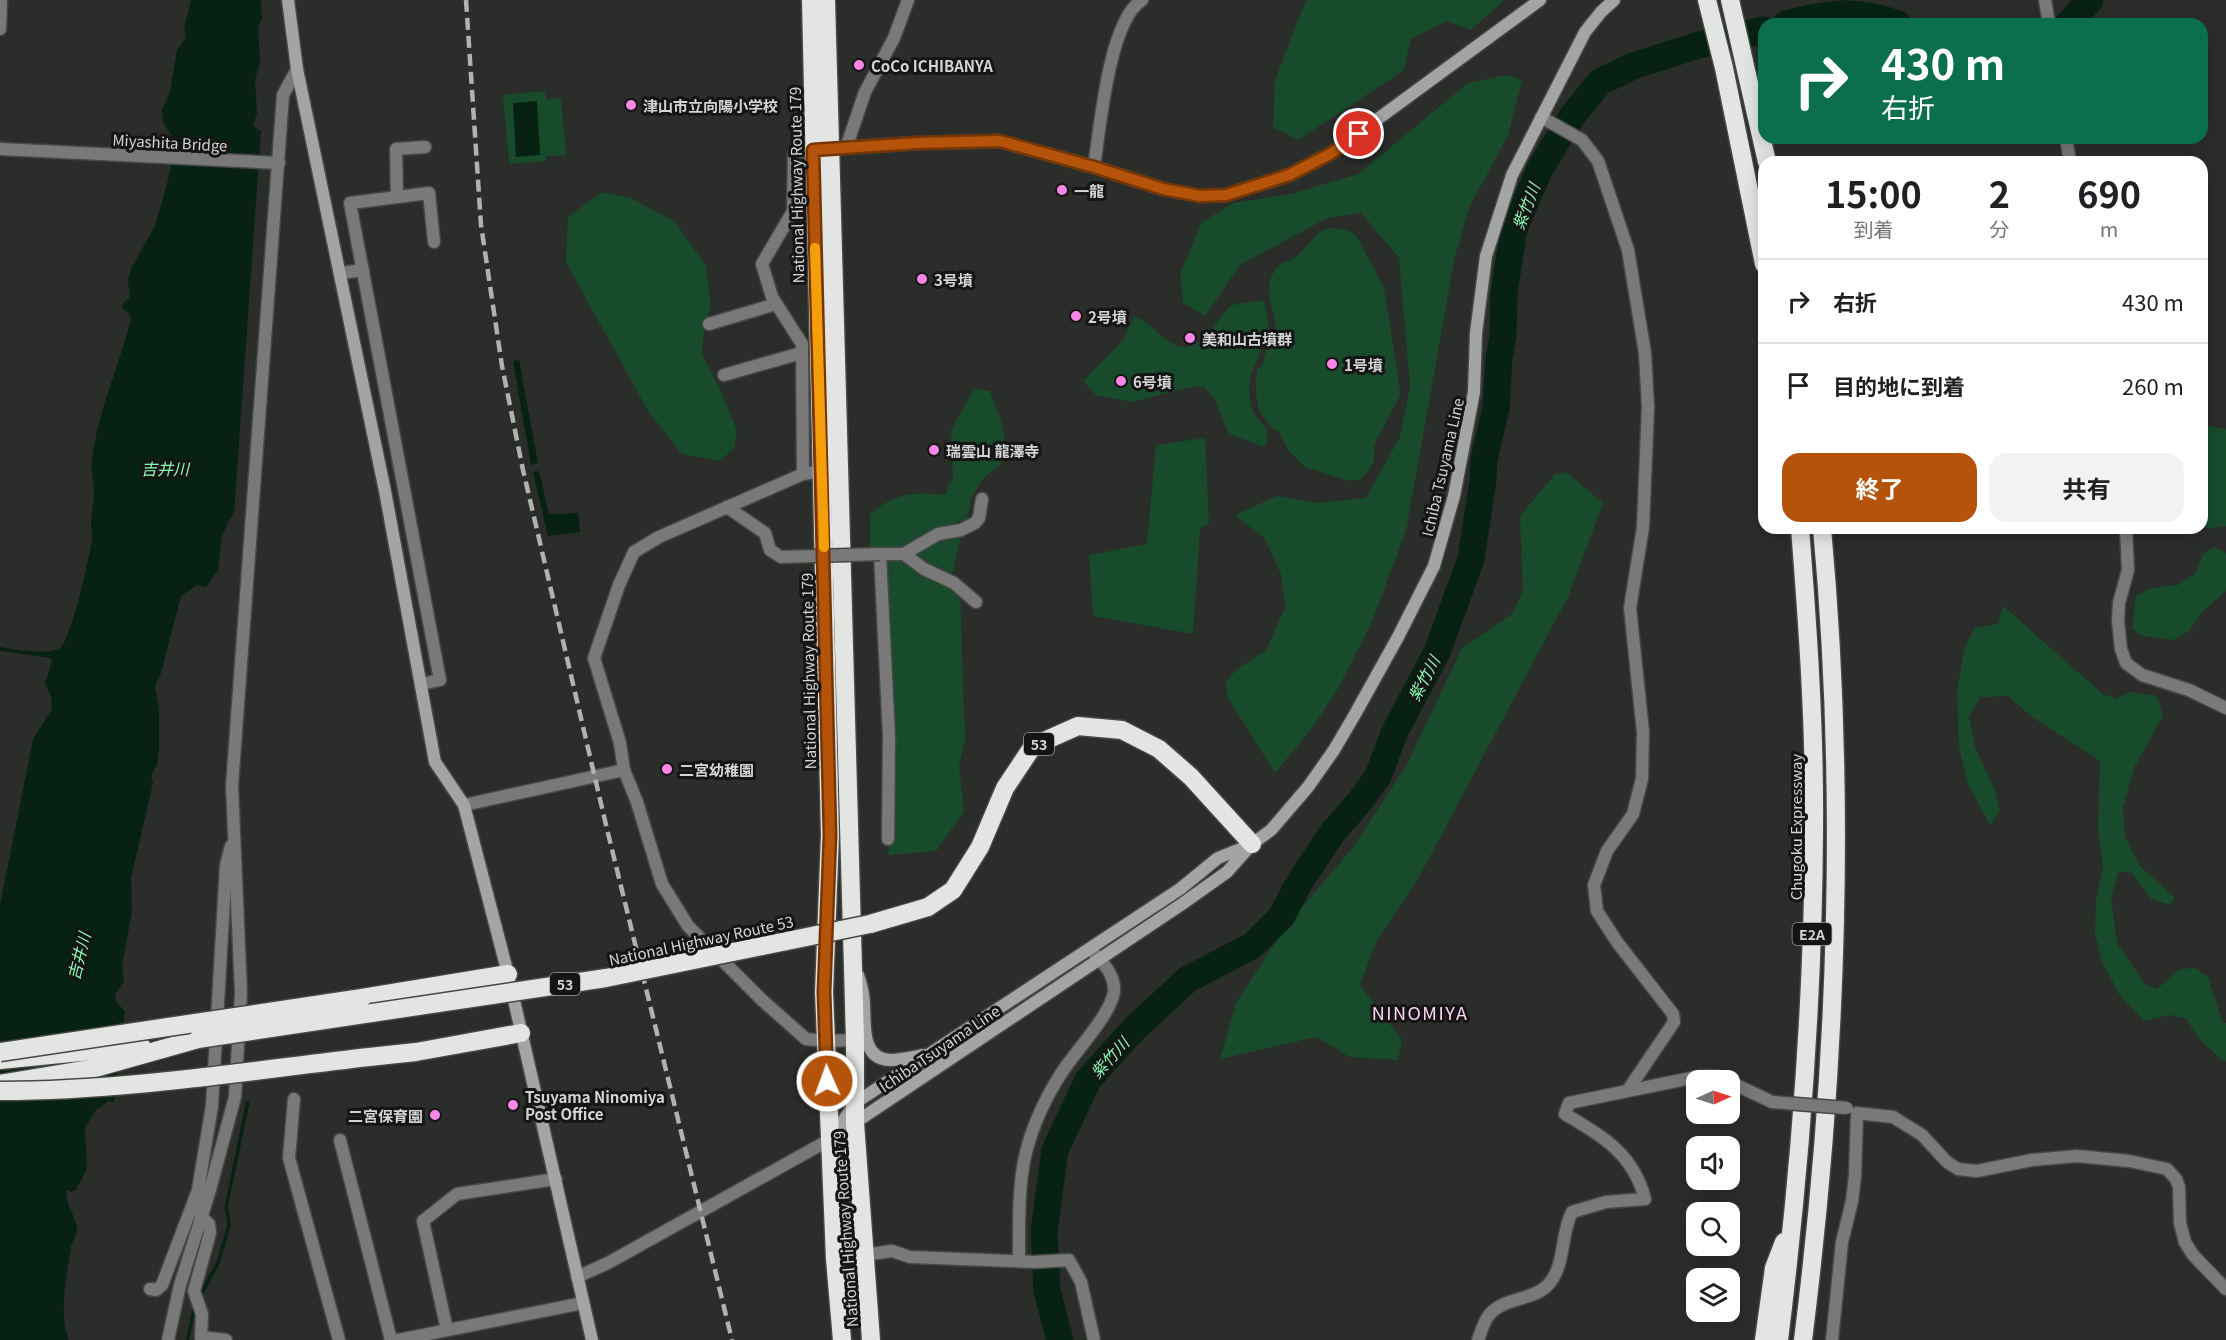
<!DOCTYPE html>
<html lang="ja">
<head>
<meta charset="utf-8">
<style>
  :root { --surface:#fff; --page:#f2f2f2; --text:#202124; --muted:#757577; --line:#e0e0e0; --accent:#b45309 }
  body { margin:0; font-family:Georgia,"Noto Sans JP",serif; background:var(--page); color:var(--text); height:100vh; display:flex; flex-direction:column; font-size:22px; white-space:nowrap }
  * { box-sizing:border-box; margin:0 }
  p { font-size:20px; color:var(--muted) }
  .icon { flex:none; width:33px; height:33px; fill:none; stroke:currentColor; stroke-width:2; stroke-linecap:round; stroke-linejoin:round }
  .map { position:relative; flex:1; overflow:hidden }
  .sheet { position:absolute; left:1758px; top:156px; width:450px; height:378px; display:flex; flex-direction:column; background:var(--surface); border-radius:18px; box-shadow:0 3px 15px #0003 }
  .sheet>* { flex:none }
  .top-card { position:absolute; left:1758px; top:18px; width:450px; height:126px; border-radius:18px; box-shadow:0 3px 15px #0003; background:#0b6e4f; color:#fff; overflow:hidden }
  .needle { width:39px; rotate:87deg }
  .tools { position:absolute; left:1686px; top:1070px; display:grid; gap:12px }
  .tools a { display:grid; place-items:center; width:54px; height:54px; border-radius:12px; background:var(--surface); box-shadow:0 3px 15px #0003; font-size:30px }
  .pin { position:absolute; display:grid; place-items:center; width:51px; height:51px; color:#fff; margin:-26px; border:3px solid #fff; border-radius:50%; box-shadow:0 2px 6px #0007 }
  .me { position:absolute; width:66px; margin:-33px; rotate:358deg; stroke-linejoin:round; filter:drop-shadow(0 0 4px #0008) }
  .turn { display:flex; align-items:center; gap:21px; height:126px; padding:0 24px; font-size:27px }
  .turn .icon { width:78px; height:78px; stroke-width:2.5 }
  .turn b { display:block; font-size:42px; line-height:51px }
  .eta { display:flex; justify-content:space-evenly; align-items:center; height:102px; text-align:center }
  .eta b { font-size:36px; font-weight:700; line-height:42px }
  .cta { display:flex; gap:12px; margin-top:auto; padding:12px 24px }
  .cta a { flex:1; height:69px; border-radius:18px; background:var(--accent); color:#fff; font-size:24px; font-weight:700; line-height:69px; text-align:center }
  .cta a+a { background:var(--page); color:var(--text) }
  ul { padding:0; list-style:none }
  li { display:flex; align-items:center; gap:18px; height:84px; padding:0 24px; border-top:2px solid var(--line) }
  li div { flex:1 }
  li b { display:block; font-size:22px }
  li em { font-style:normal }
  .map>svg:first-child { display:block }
  .green { fill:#174b2c }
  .water { fill:#072212 }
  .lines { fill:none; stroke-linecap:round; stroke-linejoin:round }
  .river { stroke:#072212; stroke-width:27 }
  .street-casing { stroke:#464846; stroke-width:15 }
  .secondary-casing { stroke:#464846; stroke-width:15 }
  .highway-casing { stroke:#464846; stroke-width:21 }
  .street { stroke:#787978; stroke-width:12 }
  .secondary { stroke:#a3a5a4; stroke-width:12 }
  .highway { stroke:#e3e5e3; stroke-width:18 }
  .rail { stroke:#b0b2b0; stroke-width:4.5; stroke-dasharray:12 6; stroke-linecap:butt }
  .street-bridge-casing { stroke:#464846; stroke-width:15; stroke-linecap:butt }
  .highway-bridge-casing { stroke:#464846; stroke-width:21; stroke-linecap:butt }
  .street-bridge { stroke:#787978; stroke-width:12 }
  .highway-bridge { stroke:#e3e5e3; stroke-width:18 }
  .route-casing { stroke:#753606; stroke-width:15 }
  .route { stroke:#b45309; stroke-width:10 }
  .slow { stroke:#f59e0b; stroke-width:10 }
  .poi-dot { fill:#fa87e7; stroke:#141514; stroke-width:2 }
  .labels { text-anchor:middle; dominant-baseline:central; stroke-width:6; stroke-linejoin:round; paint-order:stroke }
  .shield { fill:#141514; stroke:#9a9b9a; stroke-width:1.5 }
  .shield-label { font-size:14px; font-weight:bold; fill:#d3d5d4 }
  .poi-label { font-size:15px; font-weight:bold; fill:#d3d5d4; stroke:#141514; text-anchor:start }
  .street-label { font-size:15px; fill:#d3d5d4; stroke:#141514 }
  .water-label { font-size:16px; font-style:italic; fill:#8bfbb2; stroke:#141514 }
  .quarter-label { font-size:18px; letter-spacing:1.5px; fill:#fed6f5; stroke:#141514 }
</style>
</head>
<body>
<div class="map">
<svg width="2226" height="1340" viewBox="0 0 2226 1340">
  <rect width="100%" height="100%" fill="#2b2d2b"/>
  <g class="green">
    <path d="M 1306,0 L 1504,0 L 1471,30 L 1447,21 L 1411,39 L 1403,71 L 1298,140 L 1273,127 L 1275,80 Z"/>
    <path d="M 1506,75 L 1522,80 L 1508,135 L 1469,208 L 1455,256 L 1406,531 L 1371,624 L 1337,690 L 1310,731 L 1275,773 L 1228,698 L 1226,682 L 1236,670 L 1266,650 L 1285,608 L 1281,574 L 1264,538 L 1235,515 L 1277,496 L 1315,503 L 1366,498 L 1400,437 L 1410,387 L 1399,258 L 1361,213 L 1327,218 L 1240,265 L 1205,316 L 1183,303 L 1180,273 L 1202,222 L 1233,203 L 1291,194 L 1358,174 L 1468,83 Z"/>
    <path d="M 545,91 L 546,100 L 561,98 L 566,155 L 546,156 L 546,161 L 509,164 L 503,95 Z"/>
    <path d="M 602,192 L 631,198 L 675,222 L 706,266 L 711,306 L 704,330 L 702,354 L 721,391 L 737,431 L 734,448 L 720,461 L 682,454 L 648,411 L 566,262 L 568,217 Z"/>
    <path d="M 1328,228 L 1342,229 L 1355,234 L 1384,287 L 1399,383 L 1400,396 L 1374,445 L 1374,460 L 1371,467 L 1361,479 L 1349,481 L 1305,467 L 1288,450 L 1278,430 L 1274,431 C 1270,424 1266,421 1262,415 C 1254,403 1256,383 1257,370 L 1263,364 L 1266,351 L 1274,348 C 1285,321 1253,288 1281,264 C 1284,261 1290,261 1293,259 C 1307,249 1312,235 1328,228 Z"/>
    <path d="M 1264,300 L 1271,338 L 1269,343 C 1258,346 1262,352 1257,361 C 1248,376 1246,400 1256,417 C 1260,422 1265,426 1268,432 L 1266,433 L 1268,440 L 1264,447 L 1229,434 L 1215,400 L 1205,388 L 1195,386 L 1132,402 L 1096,395 L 1083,381 L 1124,339 L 1134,316 C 1160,326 1176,365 1205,337 C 1215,328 1221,314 1232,305 Z"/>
    <path d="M 974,389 L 990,391 C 996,408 1013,445 1002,462 C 998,468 989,472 985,477 C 974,489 969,504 967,519 L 938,528 L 905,548 L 870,548 L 870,514 C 901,490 910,494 947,494 L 948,483 L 953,480 L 951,430 Z"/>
    <path d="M 2202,425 L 2226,429 L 2226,526 L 2209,529 L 2202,526 Z"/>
    <path d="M 1205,438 L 1209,523 L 1200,529 L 1193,634 L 1093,616 L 1089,555 L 1147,544 L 1156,445 Z"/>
    <path d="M 1566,472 L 1603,503 L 1569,595 L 1418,879 L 1376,942 L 1360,985 L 1402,1040 L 1398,1060 L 1350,1057 L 1316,1037 L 1220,1059 L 1236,1003 L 1286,926 L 1354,846 L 1407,764 L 1462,648 L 1512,614 L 1523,591 L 1520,516 L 1555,474 Z"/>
    <path d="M 961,536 L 952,574 L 924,563 L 914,555 L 940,538 Z"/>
    <path d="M 2214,547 L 2225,552 L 2226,555 L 2226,591 L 2202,612 L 2190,630 L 2175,640 L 2142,636 L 2132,629 L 2136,596 L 2151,588 L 2178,585 L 2196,573 L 2203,554 Z"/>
    <path d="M 884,557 L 900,557 L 960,590 L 965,740 L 959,766 L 964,812 L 936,851 L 888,855 L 890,842 Z"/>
    <path d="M 2003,606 L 2103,694 L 2116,699 L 2129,692 L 2157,696 L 2163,716 L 2134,768 L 2123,807 L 2125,837 L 2139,865 L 2174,897 L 2171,905 L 2151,899 L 2132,873 L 2119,871 L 2111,898 L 2117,943 L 2145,984 L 2157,989 L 2180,969 L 2195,968 L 2208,977 L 2223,1023 L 2226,1023 L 2226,1061 L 2222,1060 L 2199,1039 L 2186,1018 L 2169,1015 L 2144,1021 L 2119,994 L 2101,959 L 2095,933 L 2096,901 L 2103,867 L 2098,829 L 2100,761 L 2032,717 L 2008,696 L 1980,697 L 1969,717 L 1975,747 L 1995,790 L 2000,811 L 1990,825 L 1967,782 L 1959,746 L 1957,691 L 1964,651 L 1974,628 L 1998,624 Z"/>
  </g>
  <g class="water">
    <path d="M 191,0 L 261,0 L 262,19 L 258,26 L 260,61 L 255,80 L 257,113 L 253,126 L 261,131 L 234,514 L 228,522 L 222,536 L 218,570 L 206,587 L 197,585 L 181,596 L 161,673 L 155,686 L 159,710 L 159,748 L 157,765 L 151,776 L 153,783 L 131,878 L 132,911 L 122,966 L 124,981 L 115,995 L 116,1001 L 125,1012 L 114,1102 L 109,1101 L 95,1111 L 85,1128 L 87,1169 L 76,1190 L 71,1192 L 67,1190 C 64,1205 77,1216 77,1230 C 77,1236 72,1241 71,1247 C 67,1273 58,1315 69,1340 L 0,1340 L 0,905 L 33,739 L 52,709 L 51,696 L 45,683 L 52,662 L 50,658 L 0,651 L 0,647 C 13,649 53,657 62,646 C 73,632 88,561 92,541 C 93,535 91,529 91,523 C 91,514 94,505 94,496 C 95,484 90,472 92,460 C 98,411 119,366 131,319 L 129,313 L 122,308 L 124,302 L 130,298 L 128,280 L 131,268 L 155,226 L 167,184 L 175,147 L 171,135 L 163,122 L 162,110 L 170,92 L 177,50 L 186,38 L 184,29 Z"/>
    <path d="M 537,101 L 540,155 L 516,157 L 513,103 Z"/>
    <path d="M 519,360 L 538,463 L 531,465 L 513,361 Z"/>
    <path d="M 539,471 L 549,514 L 578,513 L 580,532 L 548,536 L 533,472 Z"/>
    <path d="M 246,1101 L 250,1101 L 228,1206 L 231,1225 L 220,1263 L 196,1308 L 189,1340 L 186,1340 L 194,1301 L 216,1263 L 227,1226 L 225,1205 Z"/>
  </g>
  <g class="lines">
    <g class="river">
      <path d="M 1786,24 C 1830,12 1854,9 1898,24"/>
      <path d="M 2068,24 L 2090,0"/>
      <path d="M 1060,1340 L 1047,1291 L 1044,1231 L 1055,1150 L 1088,1080 L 1135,1028 L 1188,979 L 1252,946 L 1282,916 L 1299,883 L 1333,832 L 1361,800 L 1378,776 L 1395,731 L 1437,652 L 1471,559 L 1483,480 L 1484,460 L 1496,408 L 1499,359 L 1503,335 L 1504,293 L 1514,229 L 1540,169 L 1573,115 L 1600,82 L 1633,66 L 1699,45 L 1764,30"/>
    </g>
    <g class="street-casing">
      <g id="street">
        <path d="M 2045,0 L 2049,24"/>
        <path d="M 0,29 L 1,0"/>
        <path d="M 1541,117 L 1582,140 L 1598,161 L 1628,250 L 1645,353 L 1648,407 L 1643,527 L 1630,608 L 1643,732 L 1642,779 L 1633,814 L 1607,851 L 1594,885 L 1597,911 L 1617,942 L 1673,1014 L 1674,1022 L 1628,1090"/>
        <path d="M 2066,138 L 2070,162"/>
        <path d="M 846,148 L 865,92 L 894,38 L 908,0"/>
        <path d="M 0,149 L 279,163"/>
        <path d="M 1094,167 C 1100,128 1109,20 1142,0"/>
        <path d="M 397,197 L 396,149 L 425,147"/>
        <path d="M 341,273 L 363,270"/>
        <path d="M 709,324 L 776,304"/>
        <path d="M 724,375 L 801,353"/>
        <path d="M 829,470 L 803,474 L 659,537 L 634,552 L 619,585 L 594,658 L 620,743 L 624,770 L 637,802 L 662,884 L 688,926 L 762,1000 L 806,1039 L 825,1041 L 855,1040"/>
        <path d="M 803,474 L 802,344 L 772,297 L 762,264 L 793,211 L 794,153 L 813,150"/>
        <path d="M 727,507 L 765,533 L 770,550 L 781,557"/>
        <path d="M 2126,528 L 2128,570 L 2119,603 L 2118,621 L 2121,649 L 2126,663 L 2142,675 L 2189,690 L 2226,708"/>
        <path d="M 904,554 L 938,534 L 961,530 L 975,523 L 979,518 L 982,499"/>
        <path d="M 421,684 L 440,680 L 350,203 L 429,193 L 434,242"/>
        <path d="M 464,805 L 624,770"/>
        <path d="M 888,839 L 889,737 L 880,554 L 904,554 L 924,569 L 954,583 L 976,602"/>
        <path d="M 1730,1082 L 1772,1102"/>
        <path d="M 294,1099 L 289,1158 L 339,1340"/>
        <path d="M 340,1140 L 391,1340"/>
        <path d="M 835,1259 L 892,1251 L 910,1257 L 1034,1262 L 1069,1260 L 1081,1282 L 1094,1340"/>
        <path d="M 1019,1261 C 1019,1232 1018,1203 1022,1174 C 1026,1139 1043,1101 1062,1072 C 1075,1052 1112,1013 1114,991 C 1115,973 1101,961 1090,949"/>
        <path d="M 577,1277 L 608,1263 L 829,1140"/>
        <path d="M 150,1289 L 156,1290 L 162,1285 L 197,1193"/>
        <path d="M 447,1330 L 423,1221 L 457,1194 L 556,1179"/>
        <path d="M 168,1340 L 180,1285 L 209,1193 L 235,1097 L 241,993 L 232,786 L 283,95 L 297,69"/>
        <path d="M 226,1340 L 201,1337 L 202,1314 L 194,1291 L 210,1233 L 209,1224 L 201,1216 L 198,1190 L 212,1106 L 226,865 L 231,846"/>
        <path d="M 398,1340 L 583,1303"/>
        <path d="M 1478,1340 C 1481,1332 1484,1321 1489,1315 C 1504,1297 1531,1301 1547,1286 C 1566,1267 1560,1235 1572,1212 L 1606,1202 L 1645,1199 C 1633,1153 1603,1137 1565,1114 L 1569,1103 L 1701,1076 L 1717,1076 L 1726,1080"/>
        <path d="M 1832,1340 L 1842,1242 L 1852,1201 L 1855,1176 L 1857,1113 L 1893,1117 L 1922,1135 L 1947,1162 L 1958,1169 L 1977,1171 L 2032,1160 L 2077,1156 L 2129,1161 L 2167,1169 L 2176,1179 L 2179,1187 L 2180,1223 L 2185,1242 L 2193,1255 L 2226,1289"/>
      </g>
    </g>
    <g class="secondary-casing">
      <g id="secondary">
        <path d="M 288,0 L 297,69 L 385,491 L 435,762 L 464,805 L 508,974 L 592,1340"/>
        <path d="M 825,149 L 918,143 L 1000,141 L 1094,167 L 1163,189 L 1200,196 L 1226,195 L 1289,175 L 1330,154 L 1540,0"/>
        <path d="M 858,975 C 860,981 862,988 863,994 C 867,1015 857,1059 890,1060 C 901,1060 913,1057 923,1055"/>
        <path d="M 834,1134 L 855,1103 L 1180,889 L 1218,858 L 1248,846"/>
        <path d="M 829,1140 L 1182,904 L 1227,872 L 1252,844 L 1271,830 L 1308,787 L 1334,750 L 1354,716 L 1398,637 L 1434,566 L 1454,496 L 1474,392 L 1476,333 L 1486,256 L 1512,175 L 1585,32 L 1601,12 L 1614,0"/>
      </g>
    </g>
    <g class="highway-casing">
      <g id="highway">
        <path d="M 811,0 L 830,835 L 824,992 L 835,1259 L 842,1340"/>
        <path d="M 826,0 L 855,1040 L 855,1123 L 871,1340"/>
        <path d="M 1707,0 L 1724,68 L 1764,264"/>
        <path d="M 1730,0 L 1767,162"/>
        <path d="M 870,924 L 928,907 L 953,890 L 980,847 L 1005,788 L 1033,746 L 1078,726 L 1122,730 L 1159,749 L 1191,777 L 1252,844"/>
        <path d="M 362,998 L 508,974"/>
        <path d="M 369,1057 L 416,1052 L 521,1033"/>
        <path d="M 0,1060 L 141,1046"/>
        <path d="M 0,1084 L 95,1068 L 198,1039"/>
        <path d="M 1764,1340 L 1774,1268 L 1784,1242"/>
        <path d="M 1779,1340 C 1800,1171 1813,1002 1814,832 C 1815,731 1808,629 1800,528"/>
        <path d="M 1803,1340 C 1837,1071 1847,798 1822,528"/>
      </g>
    </g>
    <use href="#street" class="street"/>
    <use href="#secondary" class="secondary"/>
    <use href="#highway" class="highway"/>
    <path class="rail" d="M 466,0 L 481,225 L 502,366 L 523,470 L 606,825 L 732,1340"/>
    <g class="street-bridge-casing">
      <g id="street-bridge">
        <path d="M 781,557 L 880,554"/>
        <path d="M 1772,1102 L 1847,1108"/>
      </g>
    </g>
    <g class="highway-bridge-casing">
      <g id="highway-bridge">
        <path d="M 198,1039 L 606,978 L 870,924"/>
        <path d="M 0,1052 L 362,998"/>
        <path d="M 0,1091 C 123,1091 247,1071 369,1057"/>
      </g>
    </g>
    <use href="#street-bridge" class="street-bridge"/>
    <use href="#highway-bridge" class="highway-bridge"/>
  </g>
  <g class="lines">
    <g class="route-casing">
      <path id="route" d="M 827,1081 L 824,992 L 830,835 L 813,150 L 918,143 L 1000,141 L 1094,167 L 1163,189 L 1200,196 L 1226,195 L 1289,175 L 1330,154 L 1359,134"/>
    </g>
    <use href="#route" class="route"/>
    <path class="slow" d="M 815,248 L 824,547"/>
  </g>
  <g class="poi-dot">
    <circle cx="859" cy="65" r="6"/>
    <circle cx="631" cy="105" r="6"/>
    <circle cx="1062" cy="190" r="6"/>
    <circle cx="922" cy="279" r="6"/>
    <circle cx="1076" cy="316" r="6"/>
    <circle cx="1190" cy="338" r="6"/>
    <circle cx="1332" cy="364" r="6"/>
    <circle cx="1121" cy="381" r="6"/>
    <circle cx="934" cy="450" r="6"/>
    <circle cx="667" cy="769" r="6"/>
    <circle cx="513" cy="1105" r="6"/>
    <circle cx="435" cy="1115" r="6"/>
  </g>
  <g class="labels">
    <g class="shield">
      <rect x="1024" y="733" width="30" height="22" rx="4.5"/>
      <rect x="1792.5" y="923" width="39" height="22" rx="4.5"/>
      <rect x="550" y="973" width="30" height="22" rx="4.5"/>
    </g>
    <g class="shield-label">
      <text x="1039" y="744">53</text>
      <text x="1812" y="934">E2A</text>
      <text x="565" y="984">53</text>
    </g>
    <g class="poi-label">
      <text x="871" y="65">CoCo ICHIBANYA</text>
      <text x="643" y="105">津山市立向陽小学校</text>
      <text x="1074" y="190">一龍</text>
      <text x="934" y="279">3号墳</text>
      <text x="1088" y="316">2号墳</text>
      <text x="1202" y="338">美和山古墳群</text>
      <text x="1344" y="364">1号墳</text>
      <text x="1133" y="381">6号墳</text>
      <text x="946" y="450">瑞雲山 龍澤寺</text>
      <text x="679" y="769">二宮幼稚園</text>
      <text x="525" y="1096">Tsuyama Ninomiya<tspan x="525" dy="17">Post Office</tspan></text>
      <text x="423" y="1115" text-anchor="end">二宮保育園</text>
    </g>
    <g class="street-label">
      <text transform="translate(170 142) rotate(3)">Miyashita Bridge</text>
      <text transform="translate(796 185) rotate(-91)">National Highway Route 179</text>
      <text transform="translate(1442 467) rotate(-77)">Ichiba Tsuyama Line</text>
      <text transform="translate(808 671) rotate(-91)">National Highway Route 179</text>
      <text transform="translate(1795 827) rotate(-90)">Chugoku Expressway</text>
      <text transform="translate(701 940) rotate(-12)">National Highway Route 53</text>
      <text transform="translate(939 1048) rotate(-34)">Ichiba Tsuyama Line</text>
      <text transform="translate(845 1229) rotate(-94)">National Highway Route 179</text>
    </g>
    <g class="water-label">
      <text transform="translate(1525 206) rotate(-69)">紫竹川</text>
      <text x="165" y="468">吉井川</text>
      <text transform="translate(1423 678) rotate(-62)">紫竹川</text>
      <text transform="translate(78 956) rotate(-76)">吉井川</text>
      <text transform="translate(1109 1057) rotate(-48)">紫竹川</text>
    </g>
    <g class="quarter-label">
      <text x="1420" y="1012">NINOMIYA</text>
    </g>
  </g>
</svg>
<div class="tools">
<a><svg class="needle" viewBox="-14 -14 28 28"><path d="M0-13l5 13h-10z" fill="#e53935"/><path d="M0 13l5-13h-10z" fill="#757577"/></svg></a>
<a><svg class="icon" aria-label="sound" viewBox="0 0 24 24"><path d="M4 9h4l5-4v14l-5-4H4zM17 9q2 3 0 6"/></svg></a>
<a><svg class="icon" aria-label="search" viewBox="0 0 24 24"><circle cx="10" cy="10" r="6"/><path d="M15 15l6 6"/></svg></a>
<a><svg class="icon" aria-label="layers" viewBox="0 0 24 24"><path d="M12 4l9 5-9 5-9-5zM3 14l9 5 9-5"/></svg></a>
</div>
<div class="pin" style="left:1359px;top:134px;background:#d93025"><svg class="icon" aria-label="arrive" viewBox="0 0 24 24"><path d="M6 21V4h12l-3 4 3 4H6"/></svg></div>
<svg class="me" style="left:827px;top:1081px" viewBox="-20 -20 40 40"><circle r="17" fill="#b45309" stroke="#fff" stroke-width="3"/><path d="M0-11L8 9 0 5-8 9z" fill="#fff"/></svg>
<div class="top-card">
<div class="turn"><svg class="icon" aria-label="right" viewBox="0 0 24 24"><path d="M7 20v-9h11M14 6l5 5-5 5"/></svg><div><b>430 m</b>右折</div></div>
</div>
<section class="sheet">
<div class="eta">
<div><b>15:00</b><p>到着</p></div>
<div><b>2</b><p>分</p></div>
<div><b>690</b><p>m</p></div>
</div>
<ul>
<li><svg class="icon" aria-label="right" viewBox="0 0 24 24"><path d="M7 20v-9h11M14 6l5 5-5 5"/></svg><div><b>右折</b></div><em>430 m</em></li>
<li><svg class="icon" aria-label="arrive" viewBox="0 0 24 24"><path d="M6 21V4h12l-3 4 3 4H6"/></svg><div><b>目的地に到着</b></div><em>260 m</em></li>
</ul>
<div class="cta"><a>終了</a><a>共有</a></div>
</section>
</div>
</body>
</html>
